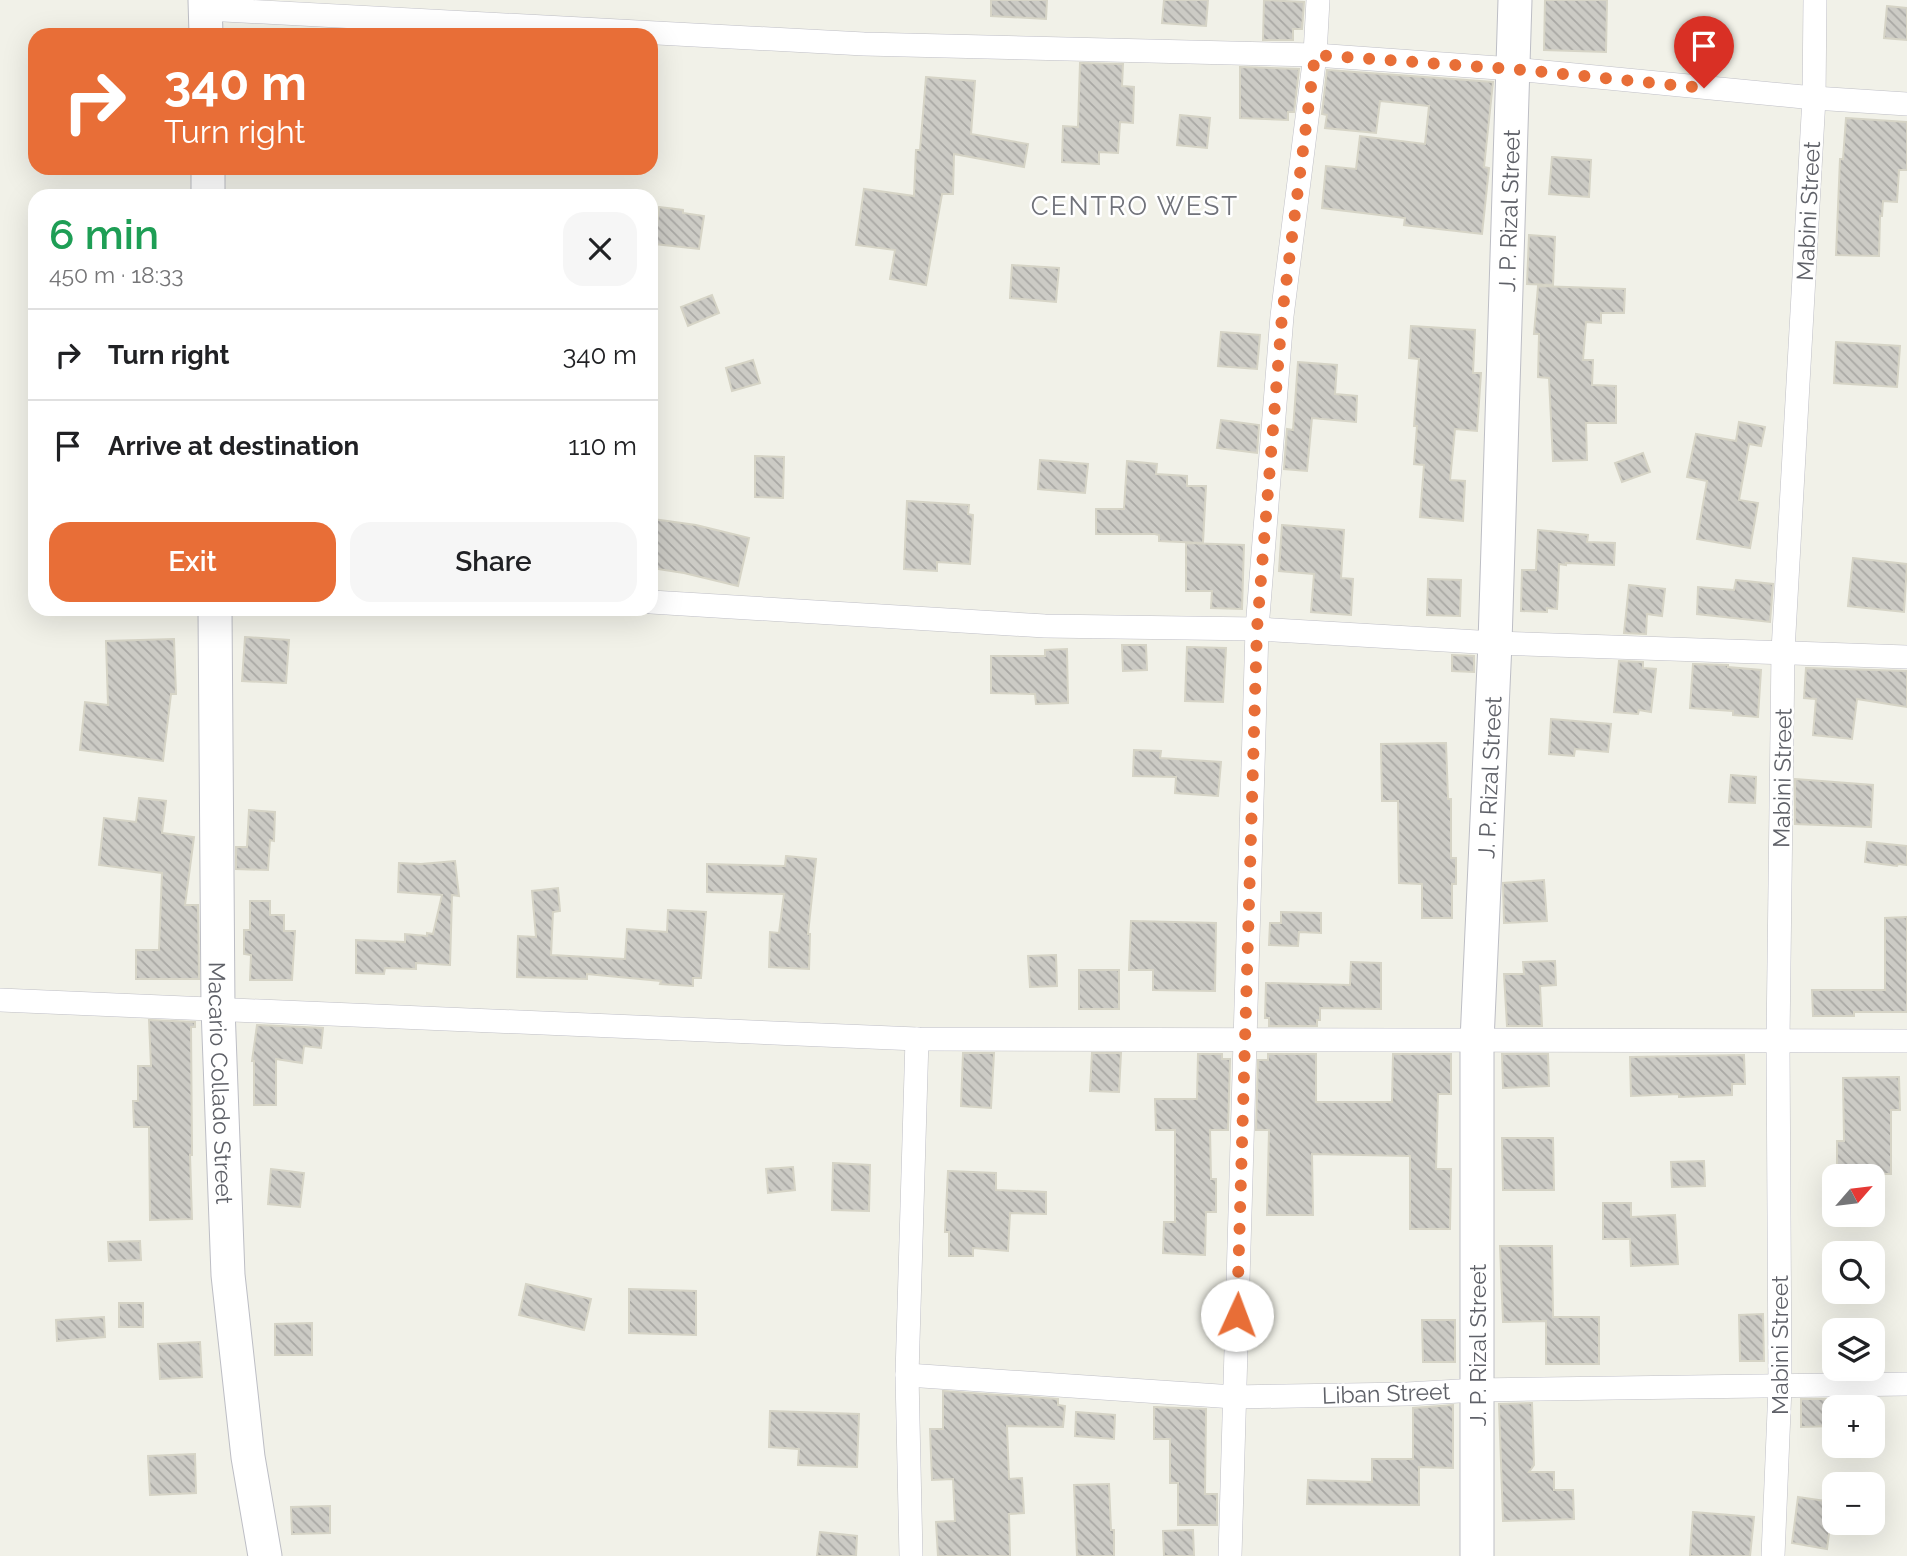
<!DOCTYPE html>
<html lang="en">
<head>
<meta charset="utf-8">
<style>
  :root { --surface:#fff; --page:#f6f6f6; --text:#202124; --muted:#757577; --line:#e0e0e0; --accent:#e86e37 }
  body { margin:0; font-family:Raleway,sans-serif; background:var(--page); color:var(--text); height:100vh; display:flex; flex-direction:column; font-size:26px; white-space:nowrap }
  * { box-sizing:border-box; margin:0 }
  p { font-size:23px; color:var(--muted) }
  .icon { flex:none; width:38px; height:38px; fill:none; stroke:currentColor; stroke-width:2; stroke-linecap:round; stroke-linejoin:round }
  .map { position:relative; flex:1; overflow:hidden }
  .details { position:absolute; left:28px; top:189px; width:630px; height:427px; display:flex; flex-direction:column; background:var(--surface); border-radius:21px; box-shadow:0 7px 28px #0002 }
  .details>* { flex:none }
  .top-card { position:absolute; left:28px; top:28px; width:630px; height:147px; border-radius:21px; box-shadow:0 7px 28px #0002; background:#e86e37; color:#fff; overflow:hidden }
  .needle { width:46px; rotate:62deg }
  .fabs { position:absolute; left:1822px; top:1164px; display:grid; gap:14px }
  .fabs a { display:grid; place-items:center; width:63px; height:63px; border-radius:14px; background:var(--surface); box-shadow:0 7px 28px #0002; font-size:35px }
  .pin { position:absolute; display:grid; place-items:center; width:60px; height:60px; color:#fff; margin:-72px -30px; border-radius:50% 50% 50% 0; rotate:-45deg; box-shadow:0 0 7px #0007 }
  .pin .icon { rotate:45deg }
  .me { position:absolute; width:77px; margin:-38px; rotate:2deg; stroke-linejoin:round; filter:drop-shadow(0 0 5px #0008) }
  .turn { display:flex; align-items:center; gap:24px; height:147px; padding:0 21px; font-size:32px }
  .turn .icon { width:91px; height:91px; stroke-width:2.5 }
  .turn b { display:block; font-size:49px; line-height:60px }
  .round { display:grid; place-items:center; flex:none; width:74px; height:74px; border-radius:21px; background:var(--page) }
  .overview { display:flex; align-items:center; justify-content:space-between; height:119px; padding:0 21px }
  h1 { font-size:42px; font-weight:600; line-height:52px; color:#1e9e55 }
  .button { display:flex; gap:14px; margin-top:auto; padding:14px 21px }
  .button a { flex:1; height:80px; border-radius:21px; background:var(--accent); color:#fff; font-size:28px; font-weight:600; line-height:80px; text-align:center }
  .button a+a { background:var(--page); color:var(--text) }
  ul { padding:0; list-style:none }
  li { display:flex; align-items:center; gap:21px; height:91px; padding:0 21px; border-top:2px solid var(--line) }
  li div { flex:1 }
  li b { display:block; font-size:26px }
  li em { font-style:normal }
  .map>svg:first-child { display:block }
  .building { fill:url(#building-back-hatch); stroke:#d6d4c6; stroke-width:2 }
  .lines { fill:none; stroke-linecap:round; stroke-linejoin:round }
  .street-casing { stroke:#bfbfc6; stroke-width:24 }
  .secondary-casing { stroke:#bdbec5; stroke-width:35 }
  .street { stroke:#fff; stroke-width:23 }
  .secondary { stroke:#fff; stroke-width:33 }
  .route { stroke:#e86e37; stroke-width:12; stroke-dasharray:0 21.6 }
  .labels { text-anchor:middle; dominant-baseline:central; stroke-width:5; stroke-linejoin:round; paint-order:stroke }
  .street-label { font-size:23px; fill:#5f6168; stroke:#fff }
  .quarter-label { font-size:26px; letter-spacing:2px; fill:#70727a; stroke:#fff }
</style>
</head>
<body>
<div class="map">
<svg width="1907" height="1556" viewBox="0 0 1907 1556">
  <defs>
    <pattern id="building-back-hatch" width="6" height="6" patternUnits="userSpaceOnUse" patternTransform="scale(1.75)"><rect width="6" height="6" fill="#cccbc5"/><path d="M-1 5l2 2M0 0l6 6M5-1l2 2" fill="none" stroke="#a9a8a4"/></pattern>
  </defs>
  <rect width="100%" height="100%" fill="#f1f1e8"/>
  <g class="building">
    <path d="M 991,0 L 1047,0 L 1046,19 L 991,16 Z"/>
    <path d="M 1164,0 L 1208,0 L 1206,26 L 1162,23 Z"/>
    <path d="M 1264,0 L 1304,2 L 1302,29 L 1293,29 L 1293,40 L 1263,40 Z"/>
    <path d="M 1545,0 L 1607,0 L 1606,52 L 1544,50 Z"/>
    <path d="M 1887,6 L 1907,8 L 1907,40 L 1884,38 Z"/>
    <path d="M 1080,63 L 1123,64 L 1122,86 L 1134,87 L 1133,123 L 1120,122 L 1118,153 L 1099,152 L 1099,164 L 1062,162 L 1063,126 L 1078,127 Z"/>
    <path d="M 1240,67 L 1299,69 L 1294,112 L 1288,112 L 1288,120 L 1240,118 Z"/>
    <path d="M 1327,70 L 1493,82 L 1484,167 L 1489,168 L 1482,234 L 1404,225 L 1405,218 L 1322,208 L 1326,166 L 1356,169 L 1360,136 L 1425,144 L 1429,106 L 1380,101 L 1376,133 L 1325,128 L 1327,115 L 1322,114 Z"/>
    <path d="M 926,77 L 975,81 L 971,134 L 1028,144 L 1024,167 L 954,154 L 953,194 L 942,194 L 926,285 L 890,279 L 895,250 L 856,245 L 864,189 L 914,196 L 916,150 L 920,150 Z"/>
    <path d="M 1180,115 L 1210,118 L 1207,148 L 1177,145 Z"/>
    <path d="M 1846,118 L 1907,122 L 1907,170 L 1899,170 L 1897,202 L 1883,201 L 1882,216 L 1880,216 L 1879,256 L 1836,255 L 1840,159 L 1843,159 Z"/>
    <path d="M 1552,157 L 1591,160 L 1589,197 L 1549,194 Z"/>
    <path d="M 659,207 L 683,210 L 683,213 L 704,216 L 699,249 L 655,244 Z"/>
    <path d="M 1529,235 L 1555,237 L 1553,285 L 1527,284 Z"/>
    <path d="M 1012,265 L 1059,268 L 1056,302 L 1010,298 Z"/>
    <path d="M 1538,286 L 1625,289 L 1624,313 L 1601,313 L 1601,323 L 1586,322 L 1583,360 L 1593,360 L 1592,385 L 1616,386 L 1616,423 L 1586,423 L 1587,460 L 1553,461 L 1549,378 L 1538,377 L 1539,334 L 1534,334 Z"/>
    <path d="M 712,295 L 719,313 L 688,326 L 681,307 Z"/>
    <path d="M 1411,326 L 1475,330 L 1473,373 L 1481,373 L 1477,431 L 1455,429 L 1450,480 L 1465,481 L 1463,521 L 1420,517 L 1424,465 L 1414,464 L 1417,426 L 1414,426 L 1419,359 L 1409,358 Z"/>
    <path d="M 1221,332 L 1260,335 L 1257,369 L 1218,366 Z"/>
    <path d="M 1836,342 L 1900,346 L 1897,387 L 1834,383 Z"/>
    <path d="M 753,360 L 760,383 L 732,391 L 726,368 Z"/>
    <path d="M 1298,362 L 1337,365 L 1335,394 L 1357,396 L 1356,422 L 1312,418 L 1307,471 L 1284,469 L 1287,429 L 1293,430 Z"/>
    <path d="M 1221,420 L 1259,425 L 1257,453 L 1217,448 Z"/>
    <path d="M 1739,422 L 1765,427 L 1761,446 L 1749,444 L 1739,500 L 1758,503 L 1750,548 L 1697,539 L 1707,481 L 1687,477 L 1696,434 L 1736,441 Z"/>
    <path d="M 1643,453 L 1650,472 L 1622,482 L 1615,463 Z"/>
    <path d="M 755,456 L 784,457 L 783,498 L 755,497 Z"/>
    <path d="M 1040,460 L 1088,464 L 1085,493 L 1038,489 Z"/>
    <path d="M 1127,461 L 1157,464 L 1156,474 L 1187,476 L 1187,486 L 1206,486 L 1203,543 L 1159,541 L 1159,535 L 1155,534 L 1096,534 L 1096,509 L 1124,509 Z"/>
    <path d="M 907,501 L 969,505 L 968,514 L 973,515 L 970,564 L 937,562 L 937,571 L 904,569 Z"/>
    <path d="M 653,519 L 696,525 L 749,538 L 738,586 L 684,573 L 651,568 Z"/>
    <path d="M 1282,525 L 1344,530 L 1341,578 L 1353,579 L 1351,615 L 1311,612 L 1314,574 L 1279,571 Z"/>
    <path d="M 1538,530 L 1588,535 L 1587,542 L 1615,543 L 1614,565 L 1566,563 L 1566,565 L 1559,564 L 1557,609 L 1547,608 L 1547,612 L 1521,611 L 1522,570 L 1536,570 Z"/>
    <path d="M 1186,543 L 1244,545 L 1242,609 L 1211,608 L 1212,591 L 1186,591 Z"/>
    <path d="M 1853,558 L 1907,564 L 1904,612 L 1848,606 Z"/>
    <path d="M 1428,579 L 1461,580 L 1460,616 L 1427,615 Z"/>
    <path d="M 1736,580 L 1773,584 L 1770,622 L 1697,614 L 1698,587 L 1734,590 Z"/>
    <path d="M 1629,585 L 1665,589 L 1662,616 L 1647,614 L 1646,634 L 1624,633 Z"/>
    <path d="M 245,637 L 289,640 L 286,683 L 242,681 Z"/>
    <path d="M 174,639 L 176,694 L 171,694 L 163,761 L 80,750 L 85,702 L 108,705 L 106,641 Z"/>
    <path d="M 1122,645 L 1146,645 L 1147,670 L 1123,671 Z"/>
    <path d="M 1187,647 L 1226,648 L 1223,702 L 1185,701 Z"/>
    <path d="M 1067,649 L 1068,703 L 1036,704 L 1035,694 L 991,693 L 991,656 L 1045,656 L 1045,650 Z"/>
    <path d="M 1452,655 L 1474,656 L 1474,672 L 1452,671 Z"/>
    <path d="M 1619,661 L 1643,662 L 1643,668 L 1656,669 L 1651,712 L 1639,710 L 1638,714 L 1614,712 Z"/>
    <path d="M 1693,664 L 1728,665 L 1728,667 L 1761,670 L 1758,717 L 1733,715 L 1733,711 L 1690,708 Z"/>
    <path d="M 1806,668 L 1907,671 L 1907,707 L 1857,699 L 1852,739 L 1813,735 L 1816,699 L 1804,698 Z"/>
    <path d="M 1551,719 L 1611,724 L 1608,752 L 1575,749 L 1574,756 L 1549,754 Z"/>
    <path d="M 1446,743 L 1448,799 L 1451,799 L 1451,858 L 1456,858 L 1456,884 L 1452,884 L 1452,918 L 1422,918 L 1422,884 L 1399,883 L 1398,801 L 1382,801 L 1381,744 Z"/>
    <path d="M 1134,750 L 1161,751 L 1160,758 L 1221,762 L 1218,796 L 1175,793 L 1176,777 L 1133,776 Z"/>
    <path d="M 1731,775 L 1756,777 L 1755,803 L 1729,802 Z"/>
    <path d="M 1795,779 L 1873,785 L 1871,827 L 1795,824 Z"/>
    <path d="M 139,798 L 166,801 L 162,833 L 194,837 L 185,905 L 198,905 L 199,979 L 136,979 L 136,950 L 159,950 L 162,873 L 99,865 L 104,818 L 136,822 Z"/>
    <path d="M 249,810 L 275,812 L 274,841 L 270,840 L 268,870 L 236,869 L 236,847 L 247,847 Z"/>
    <path d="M 1867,842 L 1907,846 L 1907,865 L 1898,864 L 1897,866 L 1865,862 Z"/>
    <path d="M 786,856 L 816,859 L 808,934 L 810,934 L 809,969 L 769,967 L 770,932 L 779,933 L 784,894 L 707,892 L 707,864 L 785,866 Z"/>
    <path d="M 455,861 L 459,896 L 452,895 L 450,965 L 416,963 L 416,969 L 385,968 L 384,974 L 356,973 L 356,940 L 405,942 L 405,934 L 427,936 L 427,933 L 433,934 L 442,895 L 398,892 L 399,863 L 421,864 Z"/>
    <path d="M 1544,880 L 1547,921 L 1504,923 L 1503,883 Z"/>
    <path d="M 558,888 L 560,911 L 553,912 L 551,955 L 625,959 L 627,929 L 667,932 L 668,910 L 706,912 L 701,978 L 693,978 L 693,986 L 660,984 L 661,981 L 587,974 L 587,979 L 517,977 L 518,936 L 536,937 L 532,891 Z"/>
    <path d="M 250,901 L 270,901 L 270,915 L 284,915 L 284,931 L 295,931 L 292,980 L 250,980 L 251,955 L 244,954 L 244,930 L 250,930 Z"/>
    <path d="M 1281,912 L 1321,913 L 1321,933 L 1299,932 L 1298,946 L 1269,945 L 1270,923 L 1281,923 Z"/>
    <path d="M 1907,917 L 1907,1012 L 1854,1012 L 1854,1016 L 1813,1016 L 1812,990 L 1885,990 L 1885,918 Z"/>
    <path d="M 1131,921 L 1216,923 L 1215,991 L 1153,990 L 1153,970 L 1129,970 Z"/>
    <path d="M 1056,955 L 1057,986 L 1030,987 L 1028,956 Z"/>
    <path d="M 1555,961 L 1556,985 L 1540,986 L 1542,1026 L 1507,1026 L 1504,974 L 1524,974 L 1523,962 Z"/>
    <path d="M 1351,962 L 1381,963 L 1381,1009 L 1320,1008 L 1320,1020 L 1317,1020 L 1317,1026 L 1269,1026 L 1269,1018 L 1265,1018 L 1266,983 L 1350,985 Z"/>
    <rect x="1079" y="970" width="40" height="39"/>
    <path d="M 149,1020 L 195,1022 L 195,1027 L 191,1027 L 192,1155 L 190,1155 L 192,1219 L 150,1220 L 149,1127 L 134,1127 L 133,1101 L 138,1101 L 138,1066 L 151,1066 Z"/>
    <path d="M 257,1025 L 323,1028 L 321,1048 L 304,1046 L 302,1063 L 276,1059 L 276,1105 L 254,1105 L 254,1061 L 252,1061 Z"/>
    <path d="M 963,1053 L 994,1053 L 991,1108 L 961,1106 Z"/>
    <path d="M 1092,1053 L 1121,1053 L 1119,1092 L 1090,1091 Z"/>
    <path d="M 1198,1054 L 1222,1054 L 1222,1059 L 1230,1059 L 1228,1130 L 1210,1130 L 1211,1179 L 1216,1179 L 1216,1212 L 1206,1212 L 1205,1255 L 1163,1253 L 1164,1222 L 1175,1222 L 1175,1130 L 1156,1130 L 1155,1099 L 1197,1099 Z"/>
    <path d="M 1268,1054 L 1316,1054 L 1316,1102 L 1392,1102 L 1393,1054 L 1451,1054 L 1451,1094 L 1438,1094 L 1436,1169 L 1451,1169 L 1450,1229 L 1410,1229 L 1410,1156 L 1312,1154 L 1313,1215 L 1267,1215 L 1269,1130 L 1256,1130 L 1258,1060 L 1268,1060 Z"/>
    <path d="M 1502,1054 L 1548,1054 L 1549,1086 L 1503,1088 Z"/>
    <path d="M 1744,1055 L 1745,1084 L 1732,1084 L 1732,1095 L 1679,1097 L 1679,1094 L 1631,1096 L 1630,1057 Z"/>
    <path d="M 1899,1077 L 1900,1110 L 1891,1110 L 1891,1174 L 1837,1174 L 1837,1141 L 1844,1141 L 1843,1078 Z"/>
    <path d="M 1502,1138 L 1553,1138 L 1554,1190 L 1503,1190 Z"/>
    <path d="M 1704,1161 L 1705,1186 L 1672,1187 L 1671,1162 Z"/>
    <path d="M 833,1163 L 870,1165 L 869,1211 L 832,1210 Z"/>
    <path d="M 793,1167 L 795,1190 L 768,1193 L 766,1169 Z"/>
    <path d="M 271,1169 L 304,1173 L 300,1207 L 268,1204 Z"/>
    <path d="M 948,1171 L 996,1173 L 996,1190 L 1046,1192 L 1046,1214 L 1010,1213 L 1008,1251 L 973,1248 L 973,1256 L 949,1256 L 949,1232 L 945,1232 Z"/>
    <path d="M 1603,1203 L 1631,1203 L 1631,1217 L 1675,1215 L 1678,1264 L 1631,1266 L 1630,1239 L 1603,1239 Z"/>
    <path d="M 140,1241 L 141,1260 L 109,1261 L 108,1242 Z"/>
    <path d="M 1500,1246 L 1552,1246 L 1553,1317 L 1599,1317 L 1599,1364 L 1546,1364 L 1546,1321 L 1503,1322 Z"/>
    <path d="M 526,1284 L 591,1299 L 584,1330 L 519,1315 Z"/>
    <path d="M 629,1289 L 696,1291 L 696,1335 L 629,1333 Z"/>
    <rect x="119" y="1303" width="24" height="24"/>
    <path d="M 1763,1314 L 1764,1361 L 1740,1361 L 1739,1315 Z"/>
    <path d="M 104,1317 L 105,1337 L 57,1341 L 56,1320 Z"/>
    <path d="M 1422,1320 L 1455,1320 L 1455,1362 L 1423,1362 Z"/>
    <path d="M 312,1323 L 312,1355 L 275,1355 L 275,1324 Z"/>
    <path d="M 200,1342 L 202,1377 L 160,1379 L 158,1344 Z"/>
    <path d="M 943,1391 L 1058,1399 L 1058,1405 L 1065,1406 L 1063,1427 L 1007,1426 L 1009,1479 L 1022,1478 L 1024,1513 L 1009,1514 L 1010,1556 L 938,1556 L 936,1522 L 955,1521 L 953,1479 L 932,1480 L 930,1429 L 943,1429 Z"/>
    <path d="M 1801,1399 L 1834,1399 L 1834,1426 L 1801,1427 Z"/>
    <path d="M 1532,1403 L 1534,1465 L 1529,1472 L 1554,1472 L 1554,1490 L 1573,1490 L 1574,1519 L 1503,1521 L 1499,1404 Z"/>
    <path d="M 1453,1405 L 1453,1468 L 1419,1467 L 1419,1505 L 1307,1504 L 1308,1480 L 1372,1482 L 1372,1459 L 1413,1459 L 1413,1408 Z"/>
    <path d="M 1154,1407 L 1206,1409 L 1205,1494 L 1217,1494 L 1217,1525 L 1178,1525 L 1178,1483 L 1170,1483 L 1170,1439 L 1154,1439 Z"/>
    <path d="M 770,1411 L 859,1414 L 857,1467 L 798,1465 L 799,1449 L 769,1447 Z"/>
    <path d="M 1076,1412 L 1115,1415 L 1114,1439 L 1075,1436 Z"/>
    <path d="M 195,1454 L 196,1493 L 150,1495 L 148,1456 Z"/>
    <path d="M 1109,1484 L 1111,1530 L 1114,1530 L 1114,1556 L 1077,1556 L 1074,1485 Z"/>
    <path d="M 1798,1497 L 1833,1502 L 1827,1549 L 1792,1543 Z"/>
    <path d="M 330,1506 L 330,1533 L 292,1534 L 291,1507 Z"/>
    <path d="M 1693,1512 L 1754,1517 L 1750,1556 L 1690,1556 Z"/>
    <path d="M 1193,1530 L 1194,1556 L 1164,1556 L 1163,1531 Z"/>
    <path d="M 820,1532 L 857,1536 L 856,1556 L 817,1556 Z"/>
  </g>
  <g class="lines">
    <g class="street-casing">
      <g id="street">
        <path d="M 205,9 L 864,44 L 1315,55 L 1513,69 L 1814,98 L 1907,104"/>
        <path d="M 651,602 L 1045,626 L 1257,629 L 1495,643 L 1907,657"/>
        <path d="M 0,1000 L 917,1039 L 1907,1041"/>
        <path d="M 907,1375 L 1234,1397 L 1407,1394 L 1477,1390 L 1907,1384"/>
        <path d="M 911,1556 L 907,1375 L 917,1039"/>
        <path d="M 1230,1556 L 1257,629 L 1282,316 L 1315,55 L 1318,0"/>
        <path d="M 1773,1556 L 1780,1387 L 1778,1041 L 1783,651 L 1814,98 L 1815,0"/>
      </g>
    </g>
    <g class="secondary-casing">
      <g id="secondary">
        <path d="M 205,0 L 206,35"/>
        <path d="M 208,168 L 208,196"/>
        <path id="s1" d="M 215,609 L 218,1008 L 228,1275 L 248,1457 L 265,1556"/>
        <path id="s2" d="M 1477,1556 L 1477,1041 L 1495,643 L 1515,0"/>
      </g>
    </g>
    <use href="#street" class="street"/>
    <use href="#secondary" class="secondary"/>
  </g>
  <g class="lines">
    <path class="route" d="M 1237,1315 L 1257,629 L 1282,316 L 1315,55 L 1513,69 L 1704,88"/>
  </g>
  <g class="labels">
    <g class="street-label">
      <text stroke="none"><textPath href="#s2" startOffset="1346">J. P. Rizal Street</textPath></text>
      <text transform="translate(1808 211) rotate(-87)">Mabini Street</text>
      <text stroke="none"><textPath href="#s2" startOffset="779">J. P. Rizal Street</textPath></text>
      <text transform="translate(1782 778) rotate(-89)">Mabini Street</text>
      <text stroke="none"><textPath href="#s1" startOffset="474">Macario Collado Street</textPath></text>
      <text transform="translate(1477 1345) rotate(-90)">J. P. Rizal Street</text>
      <text transform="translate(1779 1345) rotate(-90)">Mabini Street</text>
      <text transform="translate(1386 1393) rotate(-2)">Liban Street</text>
    </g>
    <g class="quarter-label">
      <text x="1135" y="206">CENTRO WEST</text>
    </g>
  </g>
</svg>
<div class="fabs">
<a><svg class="needle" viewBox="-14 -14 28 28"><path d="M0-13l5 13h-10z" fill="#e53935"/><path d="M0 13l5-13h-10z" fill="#757577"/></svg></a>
<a><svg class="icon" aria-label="search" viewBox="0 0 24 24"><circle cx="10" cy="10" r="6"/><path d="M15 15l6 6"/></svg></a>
<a><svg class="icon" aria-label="layers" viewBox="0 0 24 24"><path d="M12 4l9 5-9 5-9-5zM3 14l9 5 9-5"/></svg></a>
<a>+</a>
<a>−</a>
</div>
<div class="pin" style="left:1704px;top:88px;background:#d93025"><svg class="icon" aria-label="arrive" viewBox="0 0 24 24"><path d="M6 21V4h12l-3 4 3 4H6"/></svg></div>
<svg class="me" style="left:1237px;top:1315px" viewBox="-20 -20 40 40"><circle r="19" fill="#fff"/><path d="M0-13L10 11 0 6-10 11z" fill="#e86e37"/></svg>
<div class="top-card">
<div class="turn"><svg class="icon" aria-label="right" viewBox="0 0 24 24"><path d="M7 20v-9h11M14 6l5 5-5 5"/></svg><div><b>340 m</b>Turn right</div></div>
</div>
<section class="details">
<div class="overview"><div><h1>6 min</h1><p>450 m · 18:33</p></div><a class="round"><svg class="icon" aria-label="close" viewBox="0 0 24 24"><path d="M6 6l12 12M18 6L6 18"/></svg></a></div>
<ul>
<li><svg class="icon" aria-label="right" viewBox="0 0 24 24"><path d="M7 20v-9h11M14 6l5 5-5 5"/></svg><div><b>Turn right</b></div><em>340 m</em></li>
<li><svg class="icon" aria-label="arrive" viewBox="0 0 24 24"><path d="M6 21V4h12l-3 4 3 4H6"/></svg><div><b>Arrive at destination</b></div><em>110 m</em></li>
</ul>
<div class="button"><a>Exit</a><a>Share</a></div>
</section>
</div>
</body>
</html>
